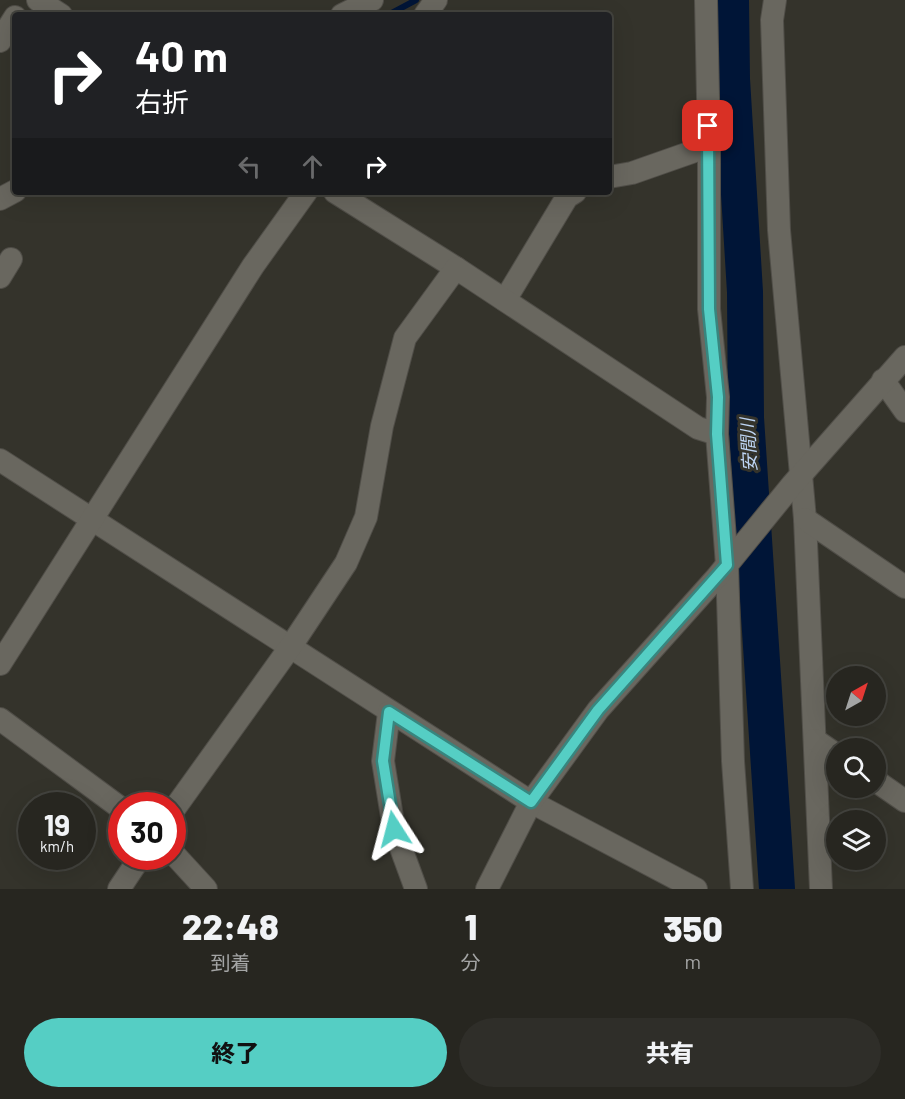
<!DOCTYPE html>
<html lang="ja">
<head>
<meta charset="utf-8">
<style>
  :root { --surface:#272620; --page:#2f2e29; --text:#f1f3f6; --muted:#a4a5a5; --line:#43433e; --accent:#55cec4 }
  body { margin:0; font-family:Barlow,"Noto Sans JP",sans-serif; background:var(--page); color:var(--text); height:100vh; display:flex; flex-direction:column; font-size:22px; white-space:nowrap }
  * { box-sizing:border-box; margin:0 }
  p { font-size:20px; color:var(--muted) }
  .icon { flex:none; width:33px; height:33px; fill:none; stroke:currentColor; stroke-width:2; stroke-linecap:round; stroke-linejoin:round }
  .map { position:relative; height:889px; overflow:hidden }
  .sheet { display:flex; flex-direction:column; background:var(--surface); flex:1 }
  .sheet>* { flex:none }
  .banner { position:absolute; left:12px; top:12px; width:600px; height:183px; border-radius:6px; box-shadow:0 6px 24px #0002,0 0 0 2px var(--line); background:#202124; color:#fff; overflow:hidden }
  .needle { width:39px; rotate:39deg }
  .fabs { position:absolute; left:826px; top:666px; display:grid; gap:12px }
  .fabs a { display:grid; place-items:center; width:60px; height:60px; border-radius:50%; background:var(--surface); box-shadow:0 6px 24px #0002,0 0 0 2px var(--line); font-size:30px }
  .speed { position:absolute; left:18px; top:792px; display:flex; gap:12px; font-size:30px; font-weight:700; text-align:center }
  .speed>* { display:grid; place-content:center; width:78px; height:78px; border-radius:50%; background:var(--surface); box-shadow:0 6px 24px #0002,0 0 0 2px var(--line); line-height:1 }
  .speed small { font-size:15px; font-weight:400 }
  .speed .limit { border:9px solid #d22; background:#fff; color:#111 }
  .pin { position:absolute; display:grid; place-items:center; width:51px; height:51px; color:#fff; margin:-26px; border-radius:12px; box-shadow:0 3px 9px #0006 }
  .me { position:absolute; width:66px; margin:-33px; rotate:351deg; stroke-linejoin:round; filter:drop-shadow(0 0 4px #0008) }
  .turn { display:flex; align-items:center; gap:21px; height:126px; padding:0 24px; font-size:27px }
  .turn .icon { width:78px; height:78px; stroke-width:2.5 }
  .turn b { display:block; font-size:42px; line-height:51px }
  .lanes { display:flex; align-items:center; height:57px; padding:0 24px; background:#0003; justify-content:center; gap:30px; direction:ltr }
  .lanes .off { opacity:.35 }
  .eta { display:flex; justify-content:space-evenly; align-items:center; height:102px; text-align:center }
  .eta b { font-size:36px; font-weight:800; line-height:42px }
  .primary-button { display:flex; gap:12px; margin-top:auto; padding:12px 24px }
  .primary-button a { flex:1; height:69px; border-radius:36px; background:var(--accent); color:#111; font-size:24px; font-weight:800; line-height:69px; text-align:center }
  .primary-button a+a { background:var(--page); color:var(--text) }
  .map>svg:first-child { display:block }
  .lines { fill:none; stroke-linecap:round; stroke-linejoin:round }
  .stream { stroke:#001537; stroke-width:6 }
  .river { stroke:#001537; stroke-width:36 }
  .minor-casing { stroke:#504e48; stroke-width:24 }
  .minor { stroke:#69675f; stroke-width:22 }
  .route-casing { stroke:#37867f; stroke-width:15 }
  .route { stroke:#55cec4; stroke-width:10 }
  .labels { text-anchor:middle; dominant-baseline:central; stroke-width:6; stroke-linejoin:round; paint-order:stroke }
  .water-label { font-size:18px; font-style:italic; fill:#bdd4f3; stroke:#34332b }
</style>
</head>
<body>
<div class="map">
<svg width="905" height="889" viewBox="0 0 905 889">
  <rect width="100%" height="100%" fill="#34332b"/>
  <g class="lines">
    <path class="stream" d="M 388,15 L 416,0"/>
    <path class="river" d="M 731,0 L 732,79 L 745,292 L 746,418 L 777,889"/>
    <g class="minor-casing">
      <g id="minor">
        <path d="M 38,0 L 61,15"/>
        <path d="M 706,0 L 709,146 L 709,309 L 718,397 L 717,434 L 727,565 L 733,761 L 742,889"/>
        <path d="M 775,0 L 772,20 L 779,230 L 805,519 L 821,889"/>
        <path d="M 342,15 L 372,0"/>
        <path d="M 425,15 L 436,0"/>
        <path d="M 0,41 L 15,17"/>
        <path d="M 609,177 L 632,173 L 709,146"/>
        <path d="M 335,192 L 456,268"/>
        <path d="M 0,199 L 15,191"/>
        <path d="M 0,277 L 11,259"/>
        <path d="M 505,300 L 567,197 L 575,192"/>
        <path d="M 883,380 L 905,411"/>
        <path d="M 0,460 L 531,802 L 696,889"/>
        <path d="M 805,519 L 905,587"/>
        <path d="M 0,664 L 253,266 L 306,192"/>
        <path d="M 389,712 L 383,761 L 394,829 L 416,889"/>
        <path d="M 0,719 L 122,809"/>
        <path d="M 815,740 L 837,755"/>
        <path d="M 876,781 L 905,801"/>
        <path d="M 172,812 L 291,646 L 346,563 L 366,517 L 382,426 L 405,338 L 456,268 L 698,428 L 717,434"/>
        <path d="M 172,852 L 206,889"/>
        <path d="M 119,889 L 141,856"/>
        <path d="M 487,889 L 531,802 L 598,710 L 717,577 L 792,485 L 905,357"/>
      </g>
    </g>
    <use href="#minor" class="minor"/>
  </g>
  <g class="lines">
    <g class="route-casing">
      <path id="route" d="M 394,829 L 383,761 L 389,712 L 531,802 L 598,710 L 727,565 L 717,434 L 718,397 L 709,309 L 708,126"/>
    </g>
    <use href="#route" class="route"/>
  </g>
  <g class="labels">
    <g class="water-label">
      <text transform="translate(748 445) rotate(-93)">安間川</text>
    </g>
  </g>
</svg>
<div class="fabs">
<a><svg class="needle" viewBox="-14 -14 28 28"><path d="M0-13l5 13h-10z" fill="#e53935"/><path d="M0 13l5-13h-10z" fill="#a4a5a5"/></svg></a>
<a><svg class="icon" aria-label="search" viewBox="0 0 24 24"><circle cx="10" cy="10" r="6"/><path d="M15 15l6 6"/></svg></a>
<a><svg class="icon" aria-label="layers" viewBox="0 0 24 24"><path d="M12 4l9 5-9 5-9-5zM3 14l9 5 9-5"/></svg></a>
</div>
<div class="speed"><div>19<small>km/h</small></div><div class="limit">30</div></div>
<div class="pin" style="left:708px;top:126px;background:#d93025"><svg class="icon" aria-label="arrive" viewBox="0 0 24 24"><path d="M6 21V4h12l-3 4 3 4H6"/></svg></div>
<svg class="me" style="left:394px;top:829px" viewBox="-20 -20 40 40"><path d="M0-17L14 15 0 8-14 15z" fill="#55cec4" stroke="#fff" stroke-width="4"/></svg>
<div class="banner">
<div class="turn"><svg class="icon" aria-label="right" viewBox="0 0 24 24"><path d="M7 20v-9h11M14 6l5 5-5 5"/></svg><div><b>40 m</b>右折</div></div>
<div class="lanes"><svg class="icon off" aria-label="left" viewBox="0 0 24 24"><path d="M17 20v-9H6M10 6l-5 5 5 5"/></svg><svg class="icon off" aria-label="ahead" viewBox="0 0 24 24"><path d="M12 20V5M6 11l6-6 6 6"/></svg><svg class="icon" aria-label="right" viewBox="0 0 24 24"><path d="M7 20v-9h11M14 6l5 5-5 5"/></svg></div>
</div>
</div>
<section class="sheet">
<div class="eta">
<div><b>22:48</b><p>到着</p></div>
<div><b>1</b><p>分</p></div>
<div><b>350</b><p>m</p></div>
</div>
<div class="primary-button"><a>終了</a><a>共有</a></div>
</section>
</body>
</html>
